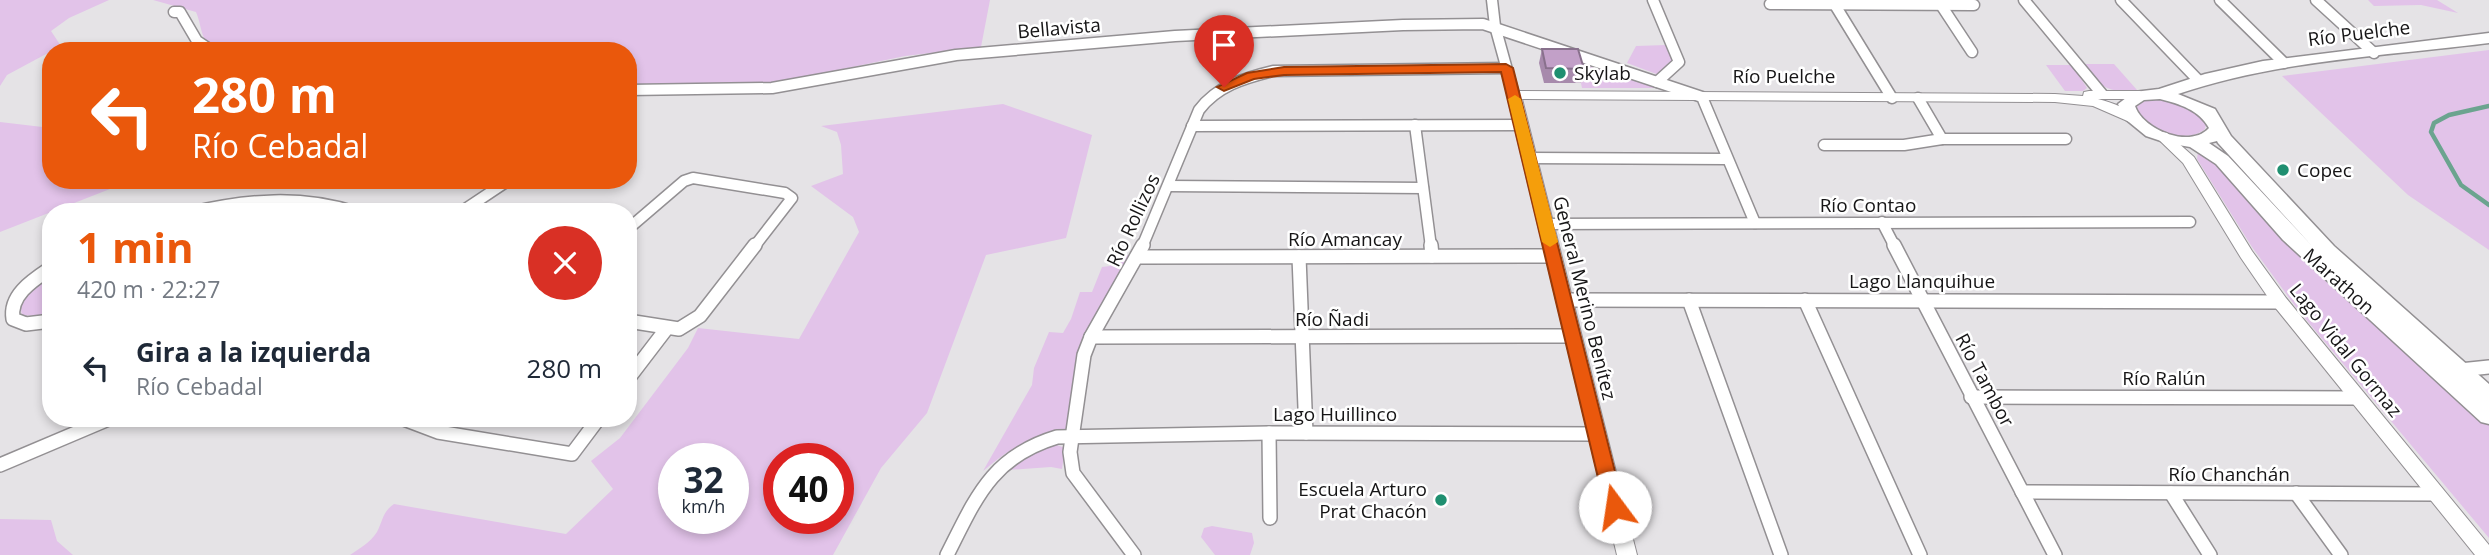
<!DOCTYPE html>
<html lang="es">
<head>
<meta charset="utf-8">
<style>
  :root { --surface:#fff; --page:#f2f2f3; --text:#1f2937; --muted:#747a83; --accent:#ea580c }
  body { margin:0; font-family:"Open Sans",sans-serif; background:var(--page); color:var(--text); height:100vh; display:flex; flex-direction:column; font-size:26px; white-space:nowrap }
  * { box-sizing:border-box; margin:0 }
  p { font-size:23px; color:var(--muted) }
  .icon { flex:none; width:38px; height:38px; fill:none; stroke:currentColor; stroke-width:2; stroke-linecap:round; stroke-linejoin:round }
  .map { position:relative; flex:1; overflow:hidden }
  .panel { position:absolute; left:42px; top:203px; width:595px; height:224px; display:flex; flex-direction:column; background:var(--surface); border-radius:28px; box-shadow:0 4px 10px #0003 }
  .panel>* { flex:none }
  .hud { position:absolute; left:42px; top:42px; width:595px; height:147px; border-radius:28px; box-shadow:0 4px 10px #0003; background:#ea580c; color:#fff; overflow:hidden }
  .speed { position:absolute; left:658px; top:443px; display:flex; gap:14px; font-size:35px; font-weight:700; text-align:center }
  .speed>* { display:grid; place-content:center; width:91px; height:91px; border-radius:50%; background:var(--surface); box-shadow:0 4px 10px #0003; line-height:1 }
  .speed small { font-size:18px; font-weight:400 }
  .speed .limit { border:10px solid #d22; background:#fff; color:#111 }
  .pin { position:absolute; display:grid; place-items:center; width:60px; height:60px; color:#fff; margin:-72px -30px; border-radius:50% 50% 50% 0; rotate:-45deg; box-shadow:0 0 7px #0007 }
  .pin .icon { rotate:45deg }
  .me { position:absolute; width:77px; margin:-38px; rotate:346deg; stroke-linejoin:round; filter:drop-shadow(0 0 5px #0008) }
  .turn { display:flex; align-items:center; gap:24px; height:147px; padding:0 35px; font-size:32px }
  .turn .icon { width:91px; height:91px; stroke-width:2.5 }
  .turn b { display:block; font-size:49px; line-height:60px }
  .round { display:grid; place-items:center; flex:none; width:74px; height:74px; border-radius:37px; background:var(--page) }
  .summary { display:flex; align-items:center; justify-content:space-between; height:119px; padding:0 35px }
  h1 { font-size:42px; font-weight:700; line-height:52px; color:var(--accent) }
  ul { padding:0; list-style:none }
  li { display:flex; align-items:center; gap:21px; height:91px; padding:0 35px }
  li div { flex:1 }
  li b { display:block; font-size:26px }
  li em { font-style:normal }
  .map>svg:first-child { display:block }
  .green { fill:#e2c3e9; fill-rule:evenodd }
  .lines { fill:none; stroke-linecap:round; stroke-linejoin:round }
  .stream { stroke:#6ba48f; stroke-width:4.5 }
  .minor-far1-casing { stroke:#939093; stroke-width:13 }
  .minor-casing { stroke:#939093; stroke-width:16 }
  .tertiary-casing { stroke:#939093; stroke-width:2 }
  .primary-casing { stroke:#939093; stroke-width:3 }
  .minor-far1 { stroke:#fff; stroke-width:10 }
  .minor { stroke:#fff; stroke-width:13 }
  .tertiary { fill:#fff; fill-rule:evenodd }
  .primary { fill:#fff; fill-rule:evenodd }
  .wall { fill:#a78aac }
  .building { fill:#c2a0c8; stroke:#88708c; stroke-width:2 }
  .route { fill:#ea580c; stroke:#983908; stroke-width:2 }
  .slow { fill:#f59e0b }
  .poi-dot { fill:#1f8f70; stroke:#fff; stroke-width:2.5 }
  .labels { text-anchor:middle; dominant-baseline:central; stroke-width:5; stroke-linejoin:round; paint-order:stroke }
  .street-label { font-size:19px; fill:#161516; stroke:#fff }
  .poi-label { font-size:19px; fill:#161516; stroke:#fff; text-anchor:start }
</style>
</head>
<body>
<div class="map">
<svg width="2489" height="555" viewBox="0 0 2489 555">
  <rect width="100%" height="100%" fill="#e5e3e6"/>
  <g class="green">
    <path d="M 0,0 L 109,0 L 69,18 L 51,31 L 61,46 L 7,75 L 0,86 Z"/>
    <path d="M 153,0 L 990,0 L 981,47 L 905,56 L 776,83 L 628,84 L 628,51 L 219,50 C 199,43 203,28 196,12 Z"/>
    <path d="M 2368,0 L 2437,0 L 2458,13 L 2421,5 L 2374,6 Z"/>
    <path d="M 1666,45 L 1673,60 L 1659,75 L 1627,63 L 1636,46 Z"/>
    <path d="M 2489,50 L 2489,250 L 2408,195 L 2282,76 Z"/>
    <path d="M 1576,59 L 1654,87 L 1655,88 L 1582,88 Z"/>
    <path d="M 2083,64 L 2114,64 L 2137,90 C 2106,93 2102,88 2083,64 Z"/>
    <path d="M 2046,65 L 2072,65 L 2087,88 L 2083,91 L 2065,91 Z"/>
    <path d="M 2159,99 C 2177,102 2196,108 2206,124 L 2205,129 C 2187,145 2140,131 2137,106 L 2145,101 Z"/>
    <path d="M 1003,104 L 1092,135 L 1066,238 L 986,255 L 927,413 L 881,468 L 833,555 L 350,555 C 360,548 370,543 377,532 C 383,521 382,512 394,504 L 566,534 L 613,489 L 591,461 L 620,438 L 688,348 L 698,328 L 799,339 L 859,232 L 853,217 L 811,186 L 843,174 L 841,145 L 837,132 L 821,126 ZM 674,458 L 733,458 L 733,518 L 674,518 ZM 779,458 L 838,458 L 838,518 L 779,518 Z"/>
    <path d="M 0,122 L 51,128 L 51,180 L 133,180 L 0,232 Z"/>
    <path d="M 2198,152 C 2231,170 2253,208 2280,234 C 2348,300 2419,362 2489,425 L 2489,538 L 2298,310 L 2252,247 L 2197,159 Z"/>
    <path d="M 1113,255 L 1132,255 L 1080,347 L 1073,380 L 1069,429 C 1031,435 1012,447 983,471 L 1032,385 L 1034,368 L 1049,332 L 1063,333 L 1071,319 L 1080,292 L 1092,292 L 1102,267 L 1110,266 Z"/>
    <path d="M 51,273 L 51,317 L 22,315 C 17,296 38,284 51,273 Z"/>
    <path d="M 1054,444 L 1065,448 L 1062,469 L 1051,467 L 1007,470 L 1033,452 Z"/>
    <path d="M 0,519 L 51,520 L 57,541 L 73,555 L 0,555 Z"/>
    <path d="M 1212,526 L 1252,533 L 1254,543 L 1250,555 L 1215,555 L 1201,537 L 1204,528 Z"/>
  </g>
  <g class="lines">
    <path class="stream" d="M 2489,106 L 2449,115 L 2434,123 L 2431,132 L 2461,185 L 2489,205"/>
    <g class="minor-far1-casing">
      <g id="minor-far1">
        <path d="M 1492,0 L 1495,26 L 1514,95"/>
        <path d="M 1653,0 L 1679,62 L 1657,82"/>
        <path d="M 2024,0 L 2102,94"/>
        <path d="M 2121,0 L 2199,81"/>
        <path d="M 2220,0 L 2284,63"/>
        <path d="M 2316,0 L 2374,53"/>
        <path d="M 1770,4 L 1974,5"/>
        <path d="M 1835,5 L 1892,98"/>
        <path d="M 1941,5 L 1972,52"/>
        <path d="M 174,12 L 180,12 L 197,41 L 212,51"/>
        <path d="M 628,90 L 772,88 L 956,55 L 1175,36 L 1403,25 L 1483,24 L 1702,97 L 1755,223"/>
        <path d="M 1918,98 L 1942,139 L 2066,139"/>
        <path d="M 1415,125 L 1431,247"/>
        <path d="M 1192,126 L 1521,125"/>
        <path d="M 1824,145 L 1904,145 L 1942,139"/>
        <path d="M 1529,158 L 1727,159"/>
        <path d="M 1168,186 L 1423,188"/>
        <path d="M 191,212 C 247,199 301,194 356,212"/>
        <path d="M 461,212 L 509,180"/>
        <path d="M 1882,222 L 1895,247"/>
        <path d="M 1545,224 L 2190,222"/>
        <path d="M 628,229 L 684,181 L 693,178 L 785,193 L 792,198 L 754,247"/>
        <path d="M 1142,247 L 1199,110 C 1217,86 1244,78 1273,71 L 1506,68"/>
      </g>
    </g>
    <g class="minor-casing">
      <g id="minor">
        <path d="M 1431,245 L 1432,256"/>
        <path d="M 1894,245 L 2055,555"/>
        <path d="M 1138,257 L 1553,256"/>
        <path d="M 1299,257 L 1306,433"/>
        <path d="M 51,268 C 33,280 9,295 13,319 L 26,324 L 51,321"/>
        <path d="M 1564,300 L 2280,302"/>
        <path d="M 1689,300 L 1781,555"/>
        <path d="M 1805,300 L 1920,555"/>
        <path d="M 628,321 L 679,329 L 700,316 L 755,245"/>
        <path d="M 1091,337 L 1573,336"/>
        <path d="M 2460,370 L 2489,367"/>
        <path d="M 628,379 L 667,328"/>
        <path d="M 1971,397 L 2357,398"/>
        <path d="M 401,418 L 438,432 L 572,454 L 599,418"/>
        <path d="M 1269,433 L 1270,518"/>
        <path d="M 0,465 L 111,418"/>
        <path d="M 2022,492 L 2436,494"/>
        <path d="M 2171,493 L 2210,555"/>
        <path d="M 2296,493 L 2341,555"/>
        <path d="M 947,555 C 976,498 991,457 1057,437 L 1269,433 L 1597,434"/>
        <path d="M 1134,555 L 1073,473 L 1070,452 L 1084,355 L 1091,337 L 1143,245"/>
      </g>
    </g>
    <g class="tertiary-casing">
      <g id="tertiary">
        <path d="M 1514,91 L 2055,94 L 2083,96 L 2084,92 L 2089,91 L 2140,91 L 2147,95 L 2140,99 L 2098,99 C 2113,103 2128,108 2139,119 L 2137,122 L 2132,123 L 2093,106 L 2055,102 L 1522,99 L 1637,555 L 1617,555 L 1507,95 Z"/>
        <path d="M 2162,132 L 2167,133 L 2194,157 L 2252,251 L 2286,298 L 2489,545 L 2489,555 L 2475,555 L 2274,306 L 2241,258 L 2183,163 L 2155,136 Z"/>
      </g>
    </g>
    <g class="primary-casing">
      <path id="primary" d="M 2489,33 L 2489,43 C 2386,56 2277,60 2178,94 L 2215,109 L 2231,136 L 2334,246 L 2489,384 L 2489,424 L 2481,422 L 2283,240 L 2216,164 L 2190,147 L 2167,143 L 2146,136 L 2124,118 L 2118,104 L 2134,92 L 2159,89 L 2205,74 L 2263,61 ZM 2160,99 C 2180,104 2199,110 2209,128 C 2190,149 2143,130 2135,106 L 2144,100 ZM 2217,141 L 2218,143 L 2313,247 L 2228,156 L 2209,143 Z"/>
    </g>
    <use href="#minor-far1" class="minor-far1"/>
    <use href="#minor" class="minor"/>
    <use href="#tertiary" class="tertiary"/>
    <use href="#primary" class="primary"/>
  </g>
  <path class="wall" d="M 1542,49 L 1584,69 L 1581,83 L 1544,83 L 1539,63 Z"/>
  <path class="building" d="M 1542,49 L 1578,49 L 1584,69 L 1546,68 Z"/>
  <path class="route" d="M 1506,64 L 1513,68 L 1624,507 L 1621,512 L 1615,514 L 1608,512 L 1605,507 L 1501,72 L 1284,75 L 1254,79 L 1224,91 L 1217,87 L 1247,73 L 1284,67 Z"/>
  <path class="slow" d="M 1515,95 L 1521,99 L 1558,242 L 1550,247 L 1542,242 L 1508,99 Z"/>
  <g class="poi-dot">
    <circle cx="1560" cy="73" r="7"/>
    <circle cx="2283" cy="170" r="7"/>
    <circle cx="1441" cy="500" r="7"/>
  </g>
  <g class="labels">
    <g class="street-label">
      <text transform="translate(1059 28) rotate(-5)">Bellavista</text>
      <text transform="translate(2359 33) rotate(-7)">Río Puelche</text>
      <text x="1784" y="76">Río Puelche</text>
      <text x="1868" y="205">Río Contao</text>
      <text transform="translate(1133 220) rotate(-65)">Río Rollizos</text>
      <text x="1345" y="239">Río Amancay</text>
      <text x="1922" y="281">Lago Llanquihue</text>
      <text transform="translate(2339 281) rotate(42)">Marathon</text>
      <text transform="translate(1585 298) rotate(76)">General Merino Benítez</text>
      <text x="1332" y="319">Río Ñadi</text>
      <text transform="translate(2346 350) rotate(51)">Lago Vidal Gormaz</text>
      <text x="2164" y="378">Río Ralún</text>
      <text transform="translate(1985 380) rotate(62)">Río Tambor</text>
      <text x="1335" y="414">Lago Huillinco</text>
      <text x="2229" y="474">Río Chanchán</text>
    </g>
    <g class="poi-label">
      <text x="1574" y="73">Skylab</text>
      <text x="2297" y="170">Copec</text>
      <text x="1427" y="489" text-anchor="end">Escuela Arturo<tspan x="1427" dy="22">Prat Chacón</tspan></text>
    </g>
  </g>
</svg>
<div class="speed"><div>32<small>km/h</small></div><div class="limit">40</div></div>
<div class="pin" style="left:1224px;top:87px;background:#d93025"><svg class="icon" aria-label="arrive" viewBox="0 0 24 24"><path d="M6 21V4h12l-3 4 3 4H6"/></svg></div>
<svg class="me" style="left:1615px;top:507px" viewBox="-20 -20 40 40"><circle r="19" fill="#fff"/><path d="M0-13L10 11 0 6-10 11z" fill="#ea580c"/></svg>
<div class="hud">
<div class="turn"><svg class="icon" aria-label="left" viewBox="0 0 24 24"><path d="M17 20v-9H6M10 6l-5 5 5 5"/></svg><div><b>280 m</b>Río Cebadal</div></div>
</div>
<section class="panel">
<div class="summary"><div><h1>1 min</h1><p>420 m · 22:27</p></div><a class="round" style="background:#d93025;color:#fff"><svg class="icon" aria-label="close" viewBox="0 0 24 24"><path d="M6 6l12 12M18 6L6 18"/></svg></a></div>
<ul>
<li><svg class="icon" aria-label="left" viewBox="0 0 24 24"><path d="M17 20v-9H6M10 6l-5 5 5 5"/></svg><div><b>Gira a la izquierda</b><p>Río Cebadal</p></div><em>280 m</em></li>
</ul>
</section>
</div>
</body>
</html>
